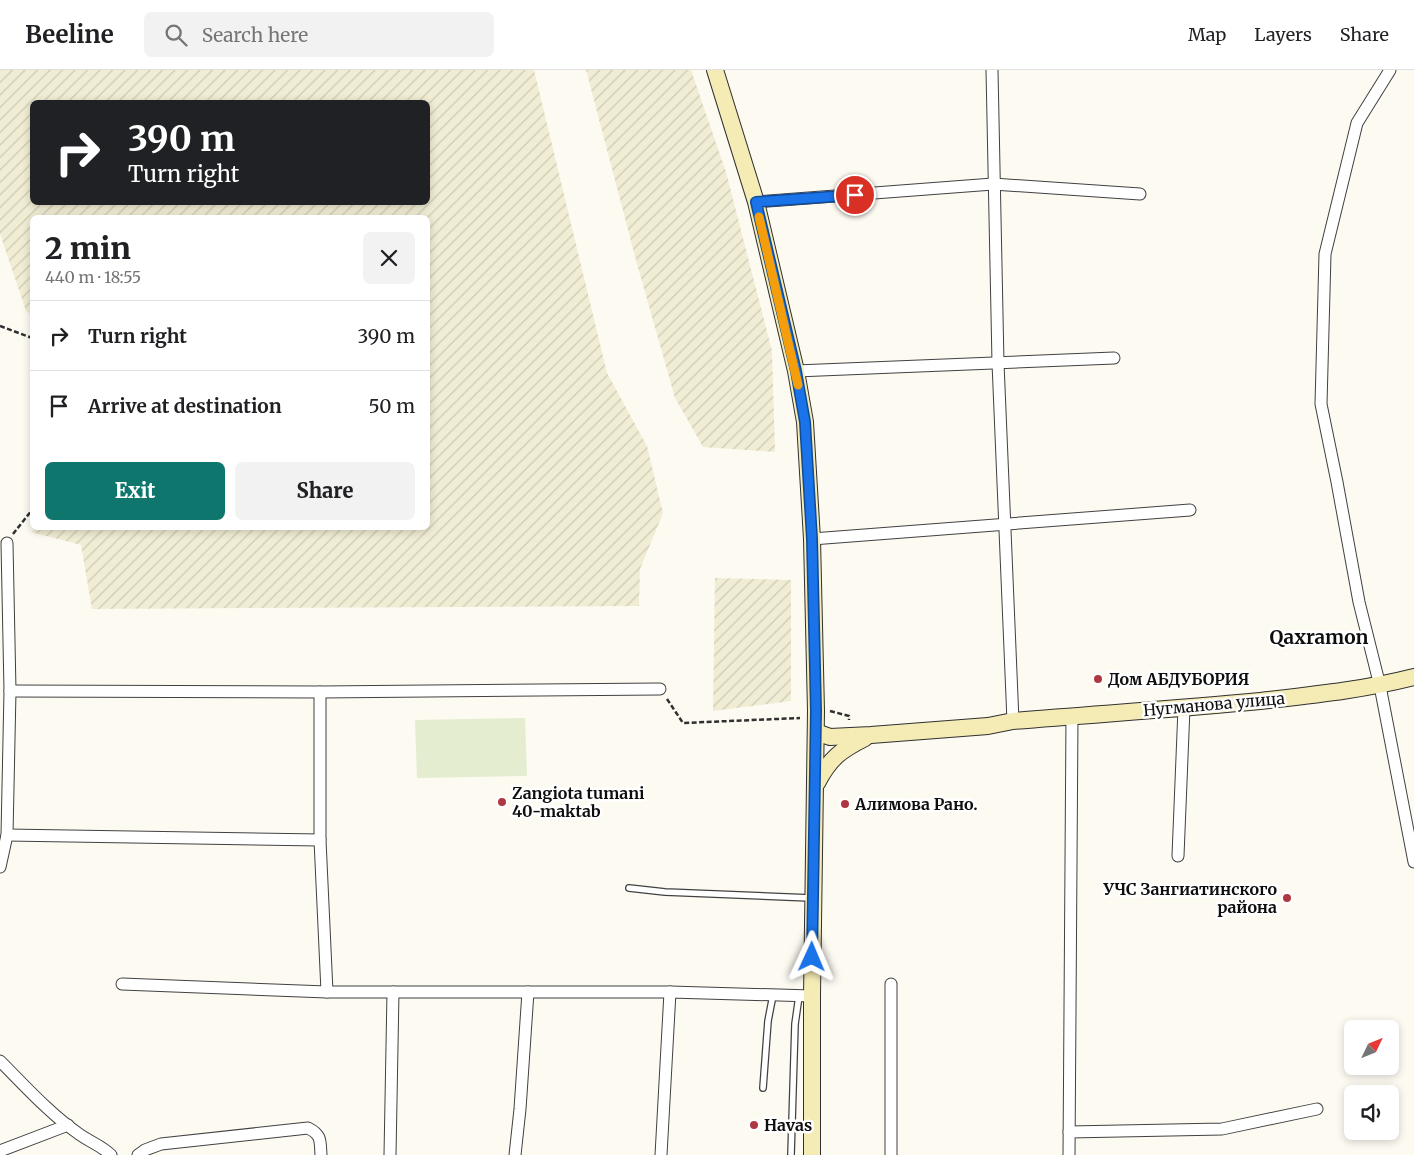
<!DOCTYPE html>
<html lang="en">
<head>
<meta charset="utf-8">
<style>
  :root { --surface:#fff; --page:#f2f2f2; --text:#202124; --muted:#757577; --line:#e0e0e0; --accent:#0f766e }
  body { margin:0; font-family:Merriweather,serif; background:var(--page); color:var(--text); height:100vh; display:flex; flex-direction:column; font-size:19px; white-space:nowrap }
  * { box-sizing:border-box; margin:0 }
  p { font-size:16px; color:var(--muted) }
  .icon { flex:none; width:28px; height:28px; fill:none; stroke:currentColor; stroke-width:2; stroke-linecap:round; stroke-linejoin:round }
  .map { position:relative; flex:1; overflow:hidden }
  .details { position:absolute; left:30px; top:145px; width:400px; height:315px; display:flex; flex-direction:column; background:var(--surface); border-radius:8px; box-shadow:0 2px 8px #0003 }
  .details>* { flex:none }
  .hud { position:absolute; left:30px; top:30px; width:400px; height:105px; border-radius:8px; box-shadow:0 2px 8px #0003; background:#202124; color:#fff; overflow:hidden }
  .needle { width:32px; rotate:47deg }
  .fabs { position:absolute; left:1344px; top:950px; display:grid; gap:10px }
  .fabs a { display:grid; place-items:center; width:55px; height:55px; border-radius:8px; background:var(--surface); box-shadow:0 2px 8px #0003; font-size:25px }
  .pin { position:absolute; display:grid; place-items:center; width:42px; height:42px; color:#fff; margin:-21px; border:2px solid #fff; border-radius:50%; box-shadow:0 1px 5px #0007 }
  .me { position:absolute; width:55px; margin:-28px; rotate:1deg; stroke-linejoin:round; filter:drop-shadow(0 0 4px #0008) }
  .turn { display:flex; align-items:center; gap:18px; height:105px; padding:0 15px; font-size:22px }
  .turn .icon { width:65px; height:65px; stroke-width:2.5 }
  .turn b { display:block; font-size:35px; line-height:42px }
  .round { display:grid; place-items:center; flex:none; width:52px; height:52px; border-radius:8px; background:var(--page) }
  .head { display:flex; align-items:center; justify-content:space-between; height:85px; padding:0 15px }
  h1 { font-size:30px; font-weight:800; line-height:38px }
  .cta { display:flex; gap:10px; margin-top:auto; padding:10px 15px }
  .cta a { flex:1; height:58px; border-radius:8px; background:var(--accent); color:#fff; font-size:20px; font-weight:800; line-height:58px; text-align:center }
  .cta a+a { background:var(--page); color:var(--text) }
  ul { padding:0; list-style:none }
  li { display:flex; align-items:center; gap:15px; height:70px; padding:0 15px; border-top:1px solid var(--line) }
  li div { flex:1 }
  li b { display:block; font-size:19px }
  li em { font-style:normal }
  header { display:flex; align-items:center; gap:30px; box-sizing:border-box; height:70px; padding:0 25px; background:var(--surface); border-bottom:1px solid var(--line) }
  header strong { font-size:24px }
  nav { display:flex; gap:28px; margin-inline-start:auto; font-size:18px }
  .search { width:350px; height:45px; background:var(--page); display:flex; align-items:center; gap:12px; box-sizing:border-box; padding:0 18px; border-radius:8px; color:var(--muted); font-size:19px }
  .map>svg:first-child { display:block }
  .farmland { fill:url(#farmland-furrows); fill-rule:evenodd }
  .pitch { fill:#e4edcf }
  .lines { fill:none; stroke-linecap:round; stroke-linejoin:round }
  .service-casing { stroke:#414141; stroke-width:8 }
  .minor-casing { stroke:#414141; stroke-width:13 }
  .secondary-casing { stroke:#303030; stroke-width:18 }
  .path { stroke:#303030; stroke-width:2.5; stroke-dasharray:5 2.5; stroke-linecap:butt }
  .service { stroke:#fff; stroke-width:5.5 }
  .minor { stroke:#fff; stroke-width:11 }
  .secondary { stroke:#f5ebb5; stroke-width:16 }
  .route-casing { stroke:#114b97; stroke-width:12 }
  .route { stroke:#1a73e8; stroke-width:9 }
  .slow { stroke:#f59e0b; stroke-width:9 }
  .poi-dot { fill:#ae3742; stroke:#fff; stroke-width:2 }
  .labels { text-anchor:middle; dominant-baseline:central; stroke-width:5; stroke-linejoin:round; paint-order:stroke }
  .poi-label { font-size:16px; font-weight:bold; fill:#0e0e0e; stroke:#fff; text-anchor:start }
  .street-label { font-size:16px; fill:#0e0e0e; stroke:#fff }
  .quarter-label { font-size:19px; font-weight:bold; fill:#0e0e0e; stroke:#fff }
</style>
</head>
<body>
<header>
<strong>Beeline</strong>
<div class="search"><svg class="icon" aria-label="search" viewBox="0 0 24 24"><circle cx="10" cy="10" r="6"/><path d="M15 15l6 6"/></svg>Search here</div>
<nav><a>Map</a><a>Layers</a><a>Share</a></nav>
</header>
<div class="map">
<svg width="1414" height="1085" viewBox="0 0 1414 1085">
  <defs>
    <pattern id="farmland-furrows" width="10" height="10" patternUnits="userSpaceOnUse" patternTransform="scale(1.25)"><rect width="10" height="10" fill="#f1edd4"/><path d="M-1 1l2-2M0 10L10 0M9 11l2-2" fill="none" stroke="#cdcab5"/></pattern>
  </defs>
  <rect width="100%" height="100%" fill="#fdfaf2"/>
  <g class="farmland">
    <path d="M 0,0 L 534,0 L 607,303 L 647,376 L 663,443 L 640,499 L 639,536 L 92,539 L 81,475 L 31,462 L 36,458 L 428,458 L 428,148 L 32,148 L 32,245 L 26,241 L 0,164 ZM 428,32 L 428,132 L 32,132 L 32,32 Z"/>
    <path d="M 586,0 L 691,0 L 726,102 L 772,281 L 775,382 L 703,377 L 675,328 L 637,194 Z"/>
    <path d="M 715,508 L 791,510 L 791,631 L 713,641 Z"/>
  </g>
  <path class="pitch" d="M 525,648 L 527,706 L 417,708 L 415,650 Z"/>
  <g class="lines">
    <g class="service-casing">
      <g id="service">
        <path d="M 629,818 L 665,822 L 811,828"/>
        <path d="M 763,1018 L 768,951 L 773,925"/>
        <path d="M 791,1085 L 795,954 L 799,926"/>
      </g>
    </g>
    <g class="minor-casing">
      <g id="minor">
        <path d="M 992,0 L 998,293 L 1013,651"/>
        <path d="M 1390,0 L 1357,53 L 1325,184 L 1321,334 L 1337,412 L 1359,532 L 1380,616 L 1414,792"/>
        <path d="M 756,132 L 993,114 L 1140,124"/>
        <path d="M 796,301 L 1114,288"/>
        <path d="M 812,469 L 1190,440"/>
        <path d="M 10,621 L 320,622 L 660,619"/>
        <path d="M 320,622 L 320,770 L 327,922"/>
        <path d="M 7,765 L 320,770"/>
        <path d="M 1178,786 L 1184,638"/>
        <path d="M 0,797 L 7,765 L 10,621 L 7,473"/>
        <path d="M 122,914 L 327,922 L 670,922 L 812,926"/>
        <path d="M 891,914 L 891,1085"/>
        <path d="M 0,991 C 25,1016 50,1044 79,1064 C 90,1072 102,1076 111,1085"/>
        <path d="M 1069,1062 L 1222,1059 L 1317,1039"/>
        <path d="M 0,1081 L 68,1055"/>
        <path d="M 138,1085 L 145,1080 L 161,1074 L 308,1058 C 322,1065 320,1071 321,1085"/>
        <path d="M 390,1085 L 393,922"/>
        <path d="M 515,1085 L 520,1039 L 528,922"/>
        <path d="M 661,1085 L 670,922"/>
        <path d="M 1069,1085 L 1072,646"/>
      </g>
    </g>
    <g class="secondary-casing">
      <g id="secondary">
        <path d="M 715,0 L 756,132 L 796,301 L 805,352 L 812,469 L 816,641 L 812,926 L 812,1085"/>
        <path d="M 816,662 L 830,667 L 871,665 L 988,656 L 1013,651 C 1096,644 1178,639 1260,631 C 1312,625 1363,620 1414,607"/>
        <path d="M 817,713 C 830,688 841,680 865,668"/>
      </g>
    </g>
    <g class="path">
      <path d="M 0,256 L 32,268"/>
      <path d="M 13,464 L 32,440"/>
      <path d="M 667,629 L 683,653 L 800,648"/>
      <path d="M 830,641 L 849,646 L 849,650"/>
    </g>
    <use href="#service" class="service"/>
    <use href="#minor" class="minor"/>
    <use href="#secondary" class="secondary"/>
  </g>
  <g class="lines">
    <g class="route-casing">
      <path id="route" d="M 812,887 L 816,641 L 812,469 L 805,352 L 796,301 L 756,132 L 855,125"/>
    </g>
    <use href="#route" class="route"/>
    <path class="slow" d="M 759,147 L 798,315"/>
  </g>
  <g class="poi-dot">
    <circle cx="1098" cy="609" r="5"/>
    <circle cx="502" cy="732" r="5"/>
    <circle cx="845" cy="734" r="5"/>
    <circle cx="1287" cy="828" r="5"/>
    <circle cx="754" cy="1055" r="5"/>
  </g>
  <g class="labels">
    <g class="poi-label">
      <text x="1108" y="609">Дом АБДУБОРИЯ</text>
      <text x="512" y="723">Zangiota tumani<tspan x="512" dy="18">40-maktab</tspan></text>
      <text x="855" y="734">Алимова Рано.</text>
      <text x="1277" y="819" text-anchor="end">УЧС Зангиатинского<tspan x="1277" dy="18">района</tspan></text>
      <text x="764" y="1055">Havas</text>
    </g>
    <g class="street-label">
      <text transform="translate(1214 634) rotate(-5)">Нугманова улица</text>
    </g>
    <g class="quarter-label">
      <text x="1319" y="567">Qaxramon</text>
    </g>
  </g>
</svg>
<div class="fabs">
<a><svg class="needle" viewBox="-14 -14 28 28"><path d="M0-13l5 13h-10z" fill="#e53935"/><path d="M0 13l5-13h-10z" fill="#757577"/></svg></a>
<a><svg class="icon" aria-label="sound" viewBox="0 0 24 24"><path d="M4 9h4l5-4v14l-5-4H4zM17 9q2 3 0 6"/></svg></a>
</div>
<div class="pin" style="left:855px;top:125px;background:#d93025"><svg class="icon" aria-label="arrive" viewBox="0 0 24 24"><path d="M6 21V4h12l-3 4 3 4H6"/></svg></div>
<svg class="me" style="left:812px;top:887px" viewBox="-20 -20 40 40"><path d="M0-17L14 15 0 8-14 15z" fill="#1a73e8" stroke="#fff" stroke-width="4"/></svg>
<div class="hud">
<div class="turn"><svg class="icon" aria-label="right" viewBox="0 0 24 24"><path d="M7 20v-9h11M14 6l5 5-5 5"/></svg><div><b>390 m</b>Turn right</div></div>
</div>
<section class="details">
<div class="head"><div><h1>2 min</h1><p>440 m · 18:55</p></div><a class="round"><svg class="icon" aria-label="close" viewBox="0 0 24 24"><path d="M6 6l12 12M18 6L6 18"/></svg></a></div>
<ul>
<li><svg class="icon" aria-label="right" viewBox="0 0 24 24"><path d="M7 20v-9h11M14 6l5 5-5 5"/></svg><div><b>Turn right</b></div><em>390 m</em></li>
<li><svg class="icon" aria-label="arrive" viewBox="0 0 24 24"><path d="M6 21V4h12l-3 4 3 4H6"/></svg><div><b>Arrive at destination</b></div><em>50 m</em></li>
</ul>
<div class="cta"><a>Exit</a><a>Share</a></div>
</section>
</div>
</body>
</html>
